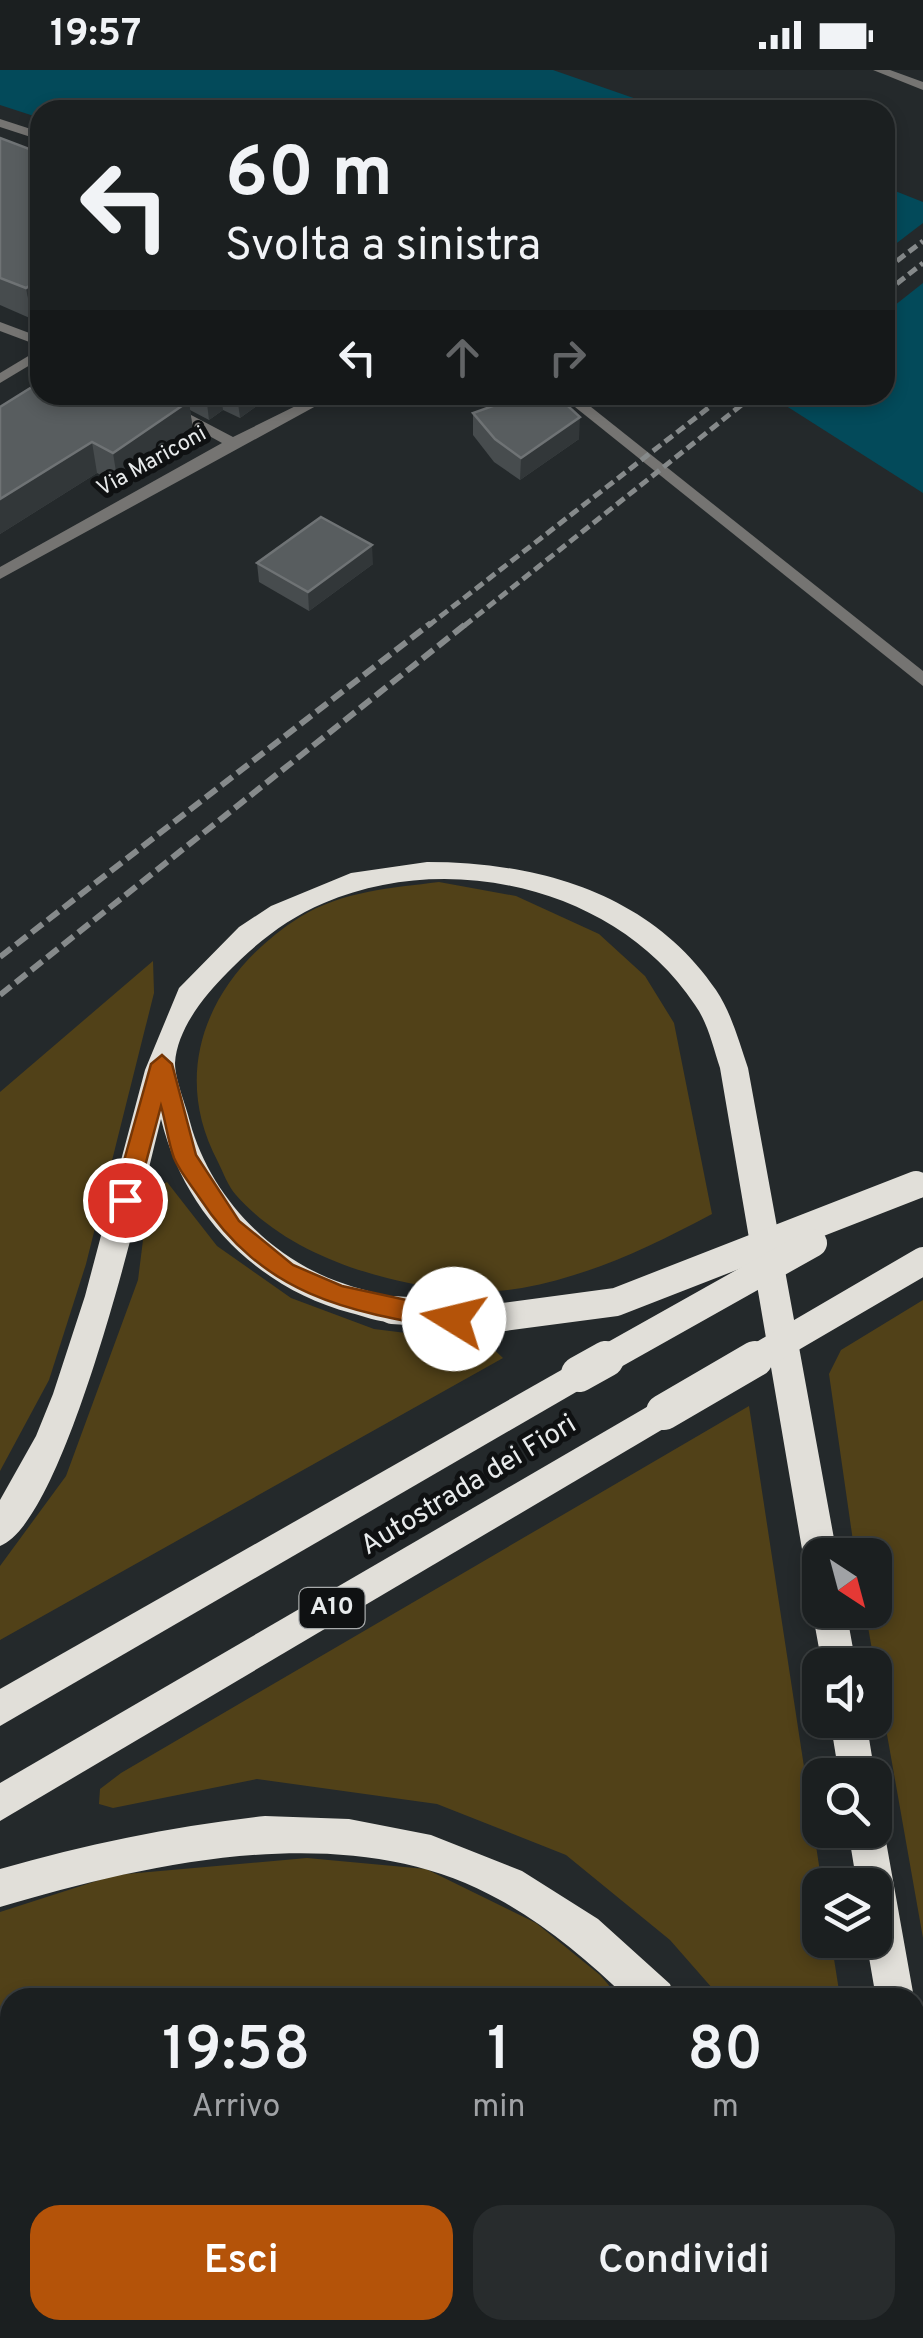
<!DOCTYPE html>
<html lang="it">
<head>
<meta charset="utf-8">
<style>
  :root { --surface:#1b1f20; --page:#282c2d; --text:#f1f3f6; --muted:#a0a2a5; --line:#393d3e; --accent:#b45309 }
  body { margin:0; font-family:Overpass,sans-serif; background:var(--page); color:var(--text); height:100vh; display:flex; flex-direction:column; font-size:38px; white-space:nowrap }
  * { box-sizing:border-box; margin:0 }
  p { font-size:32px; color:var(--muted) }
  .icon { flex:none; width:55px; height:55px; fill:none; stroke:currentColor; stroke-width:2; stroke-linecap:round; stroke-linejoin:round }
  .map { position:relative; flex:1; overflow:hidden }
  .details { position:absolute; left:0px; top:1918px; width:925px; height:352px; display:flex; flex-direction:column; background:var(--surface); border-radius:30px 30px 0 0; box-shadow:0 5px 15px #0003,0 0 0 2px var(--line) }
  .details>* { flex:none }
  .banner { position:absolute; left:30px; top:30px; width:865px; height:305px; border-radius:30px; box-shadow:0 5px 15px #0003,0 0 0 2px var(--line); background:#1b1f20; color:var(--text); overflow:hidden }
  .needle { width:65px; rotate:144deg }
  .controls { position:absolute; left:802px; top:1468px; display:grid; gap:20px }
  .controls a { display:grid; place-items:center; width:90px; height:90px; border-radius:20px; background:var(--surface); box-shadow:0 5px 15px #0003,0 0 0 2px var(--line); font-size:50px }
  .pin { position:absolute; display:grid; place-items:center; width:85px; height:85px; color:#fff; margin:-42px; border:5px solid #fff; border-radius:50%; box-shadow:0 2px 10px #0007 }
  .me { position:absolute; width:110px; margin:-55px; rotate:279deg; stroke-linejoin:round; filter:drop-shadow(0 0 8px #0008) }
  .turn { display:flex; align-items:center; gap:35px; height:210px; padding:0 30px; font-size:45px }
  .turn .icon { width:130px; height:130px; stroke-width:2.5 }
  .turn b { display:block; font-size:70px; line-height:85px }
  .lanes { display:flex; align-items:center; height:95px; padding:0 30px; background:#0003; justify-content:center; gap:50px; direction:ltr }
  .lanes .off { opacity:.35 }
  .eta { display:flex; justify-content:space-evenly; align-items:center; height:170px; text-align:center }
  .eta b { font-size:60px; font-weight:600; line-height:70px }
  .action { display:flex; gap:20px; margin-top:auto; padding:20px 30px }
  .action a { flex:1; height:115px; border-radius:30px; background:var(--accent); color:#fff; font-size:40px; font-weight:600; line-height:115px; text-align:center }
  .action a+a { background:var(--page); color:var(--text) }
  .status { display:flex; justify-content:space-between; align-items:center; height:70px; padding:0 50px; background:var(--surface); direction:ltr }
  .status svg { height:28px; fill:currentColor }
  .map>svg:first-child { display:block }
  .green { fill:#514118 }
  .water { fill:#034a5a }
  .pier { fill:#24292b }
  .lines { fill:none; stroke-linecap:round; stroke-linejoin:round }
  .minor { fill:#757472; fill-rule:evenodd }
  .tertiary { fill:#757472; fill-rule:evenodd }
  .motorway { fill:#e1dfd9; fill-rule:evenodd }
  .rail-far1 { stroke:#868a8b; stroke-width:5; stroke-dasharray:10 5; stroke-linecap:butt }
  .rail { stroke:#868a8b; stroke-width:6; stroke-dasharray:14 6; stroke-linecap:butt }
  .motorway-bridge-far1 { stroke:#e1dfd9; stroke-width:28 }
  .motorway-bridge { stroke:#e1dfd9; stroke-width:36 }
  .wall { fill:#474c4e }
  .shaded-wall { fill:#323739 }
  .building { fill:#585d5f; stroke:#6f7375; stroke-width:2.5 }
  .route { fill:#b45309; stroke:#753606; stroke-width:2.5 }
  .labels { text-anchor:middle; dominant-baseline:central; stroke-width:10; stroke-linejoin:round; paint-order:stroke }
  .far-street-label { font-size:22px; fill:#e8ebec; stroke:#0f1112 }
  .shield { fill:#0f1112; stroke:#a7aaab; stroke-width:2.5 }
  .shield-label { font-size:25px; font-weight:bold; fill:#e8ebec }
  .street-label { font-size:28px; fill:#e8ebec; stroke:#0f1112 }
</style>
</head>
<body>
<div class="status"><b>19:57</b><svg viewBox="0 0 49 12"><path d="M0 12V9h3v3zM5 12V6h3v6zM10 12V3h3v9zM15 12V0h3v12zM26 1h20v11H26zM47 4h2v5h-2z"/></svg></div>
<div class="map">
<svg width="923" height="2268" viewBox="0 0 923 2268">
  <rect width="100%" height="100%" fill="#24292b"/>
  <g class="green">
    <path d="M 439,812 L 516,826 L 599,864 L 645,906 L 674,953 L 712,1144 C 650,1177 592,1205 522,1218 C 477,1226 430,1219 387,1208 C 332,1194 275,1169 236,1125 C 228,1116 223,1102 218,1092 C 167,996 213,902 300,847 C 342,821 392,818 439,812 Z"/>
    <path d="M 153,891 L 154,923 L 86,1194 L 49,1310 L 0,1401 L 0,1022 Z"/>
    <path d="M 167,1112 L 217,1176 L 291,1228 L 374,1259 L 487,1273 L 503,1288 L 0,1570 L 0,1496 L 66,1406 L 138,1210 L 149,1122 Z"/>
    <path d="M 923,1230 L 923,1868 L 865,1540 L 875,1540 L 875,1485 L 855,1485 L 829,1304 L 841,1280 Z"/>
    <path d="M 749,1336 L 822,1815 L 820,1870 L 831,1870 L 840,1927 L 720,1927 L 670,1870 L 566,1785 L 437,1734 L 257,1709 L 113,1738 L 99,1734 L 100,1719 L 121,1703 Z"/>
    <path d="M 307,1788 L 426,1799 L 536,1853 L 600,1905 L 619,1927 L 328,1928 L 282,1919 L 245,1928 L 10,1928 L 10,2006 L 0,2010 L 0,1842 L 115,1805 Z"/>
    <path d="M 0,2202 L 10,2212 L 10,2260 L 59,2260 L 67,2268 L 0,2268 Z"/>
    <path d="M 89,2260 L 387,2260 L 396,2268 L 97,2268 Z"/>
  </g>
  <g class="water">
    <path d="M 0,0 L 553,0 L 668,40 L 40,40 L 40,48 L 0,35 Z"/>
    <path d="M 885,117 L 923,132 L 923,423 L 769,325 L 885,325 Z"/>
  </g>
  <path class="pier" d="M 923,153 L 923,213 L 885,243 L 885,182 Z"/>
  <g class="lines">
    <g class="minor">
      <path d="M 0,49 L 40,62 L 40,70 L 0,57 Z"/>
      <path d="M 0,252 L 40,267 L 40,276 L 0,261 Z"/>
      <path d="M 40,279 L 40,289 L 0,313 L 0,303 Z"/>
      <path d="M 135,325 L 153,325 L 233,367 L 318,325 L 336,325 L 0,509 L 0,497 L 222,373 Z"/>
      <path d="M 560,325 L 576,325 L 923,601 L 923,616 Z"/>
    </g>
    <path class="tertiary" d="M 873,0 L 890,0 L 923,12 L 923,20 Z"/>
    <g class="motorway">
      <path d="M 427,792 C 538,792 650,823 716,920 C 732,944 739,972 748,998 L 837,1485 L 820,1485 L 820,1501 L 808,1496 L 803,1485 L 720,998 C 713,977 708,953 695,935 C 618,818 451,779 324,833 C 286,849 255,874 227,903 C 205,925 177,959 175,993 C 175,1010 186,1035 190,1052 C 210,1126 271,1190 345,1214 C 364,1221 384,1224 403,1230 L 408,1240 L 403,1250 C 386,1256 368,1247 351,1243 C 256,1218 184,1143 161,1049 C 142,1125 67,1450 0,1476 L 0,1430 L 36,1366 L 53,1324 L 85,1226 L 145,1000 L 179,918 L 239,857 L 271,836 L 351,803 Z"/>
      <path d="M 579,1290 L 590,1294 L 595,1304 L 590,1314 L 0,1656 L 0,1619 Z"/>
      <path d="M 664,1327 L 675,1332 L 680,1342 L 675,1352 L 0,1751 L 0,1713 Z"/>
      <path d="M 820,1527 L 820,1540 L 846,1540 L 856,1595 L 822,1595 L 812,1540 Z"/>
      <path d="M 830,1650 L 866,1650 L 875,1705 L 839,1705 Z"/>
      <path d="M 875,1745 L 884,1760 L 914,1928 L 876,1928 L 866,1870 L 875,1870 L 875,1815 L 857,1815 L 848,1760 L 875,1760 Z"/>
      <path d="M 265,1746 L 349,1749 L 431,1765 L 522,1801 L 598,1849 L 670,1914 L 675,1928 L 627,1928 C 587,1890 548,1857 500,1830 C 352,1746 153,1792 0,1837 L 0,1799 C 88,1774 174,1756 265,1746 Z"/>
      <path d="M 915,2017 L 923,2021 L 923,2100 L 915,2097 Z"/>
      <path d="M 799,2260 L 841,2260 L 842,2268 L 800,2268 Z"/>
    </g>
    <g class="rail-far1">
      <path d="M 885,200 L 923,171"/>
      <path d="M 885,223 L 923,193"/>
      <path d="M 428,556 L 725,325"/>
      <path d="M 464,556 L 754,325"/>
    </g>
    <g class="rail">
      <path d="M 0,887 L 431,553"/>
      <path d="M 0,925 L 467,553"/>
    </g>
    <g class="motorway-bridge-far1">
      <path d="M 392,1240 L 504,1247 L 616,1232 L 916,1115"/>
      <path d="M 601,1292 L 813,1173"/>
      <path d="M 750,1292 L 923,1191"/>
    </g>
    <g class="motorway-bridge">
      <path d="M 579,1304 L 606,1289"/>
      <path d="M 664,1342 L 755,1289"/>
    </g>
  </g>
  <g class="wall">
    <path d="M 0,68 L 32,249 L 0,235 Z"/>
    <path d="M 40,325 L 272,325 L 240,348 L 223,340 L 209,350 L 190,340 L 193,361 L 118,414 L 97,403 L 0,464 L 0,337 Z"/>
    <path d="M 473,343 L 579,369 L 520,410 L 494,392 L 473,365 Z"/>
    <path d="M 257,493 L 373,494 L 309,541 L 259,512 Z"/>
  </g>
  <g class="shaded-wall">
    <path d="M 40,209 L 40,243 L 32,249 L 26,218 Z"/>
    <path d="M 206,325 L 221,325 L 223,340 L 209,350 Z"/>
    <path d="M 237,325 L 272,325 L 240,348 Z"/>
    <path d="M 189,331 L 193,361 L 118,414 L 113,383 Z"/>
    <path d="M 580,347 L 579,369 L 520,410 L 521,388 Z"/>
    <path d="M 92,372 L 97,403 L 0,464 L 0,429 Z"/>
    <path d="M 372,475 L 373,494 L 309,541 L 308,522 Z"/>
  </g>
  <g class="building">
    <path d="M 0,68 L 40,83 L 40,209 L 26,218 L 0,208 Z"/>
    <path d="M 40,312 L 40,325 L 179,325 L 189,331 L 113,383 L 92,372 L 0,429 L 0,337 Z"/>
    <path d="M 524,325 L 556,325 L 580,347 L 521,388 L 495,369 L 473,343 Z"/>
    <path d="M 321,447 L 372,475 L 308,522 L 257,493 Z"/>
  </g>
  <path class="route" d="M 162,985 L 172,994 L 196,1085 L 239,1151 L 293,1195 L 342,1216 L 462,1242 L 466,1249 L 462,1256 L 454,1259 C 345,1242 263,1225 199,1127 C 191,1115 180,1102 174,1088 C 168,1072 166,1053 161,1036 L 136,1130 L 133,1137 L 117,1137 L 113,1130 L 151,994 Z"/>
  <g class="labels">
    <g class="far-street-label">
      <text transform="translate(152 392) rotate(-29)">Via Mariconi</text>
    </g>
    <rect class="shield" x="299.5" y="1518" width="65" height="40" rx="8"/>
    <g class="shield-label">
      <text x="332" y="1538">A10</text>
    </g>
    <g class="street-label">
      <text transform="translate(469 1416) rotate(-31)">Autostrada dei Fiori</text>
    </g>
  </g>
</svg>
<div class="controls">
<a><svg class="needle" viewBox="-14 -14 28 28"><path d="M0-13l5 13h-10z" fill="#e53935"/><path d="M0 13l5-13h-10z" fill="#a0a2a5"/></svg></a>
<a><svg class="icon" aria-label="sound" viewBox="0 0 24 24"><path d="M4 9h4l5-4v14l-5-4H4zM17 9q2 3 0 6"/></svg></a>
<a><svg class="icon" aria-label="search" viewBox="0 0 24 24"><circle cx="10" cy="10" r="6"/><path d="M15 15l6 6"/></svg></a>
<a><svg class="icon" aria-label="layers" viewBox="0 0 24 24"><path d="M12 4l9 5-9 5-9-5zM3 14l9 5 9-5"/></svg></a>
</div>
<div class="pin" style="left:125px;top:1130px;background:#d93025"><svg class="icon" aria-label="arrive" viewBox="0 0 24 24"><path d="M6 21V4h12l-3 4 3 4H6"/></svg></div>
<svg class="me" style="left:454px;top:1249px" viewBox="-20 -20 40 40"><circle r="19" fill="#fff"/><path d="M0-13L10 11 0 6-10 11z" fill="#b45309"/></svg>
<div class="banner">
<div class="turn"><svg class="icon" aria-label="left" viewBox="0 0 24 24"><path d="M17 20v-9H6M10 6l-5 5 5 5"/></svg><div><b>60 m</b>Svolta a sinistra</div></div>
<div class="lanes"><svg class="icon" aria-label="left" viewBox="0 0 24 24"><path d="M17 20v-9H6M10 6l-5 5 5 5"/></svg><svg class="icon off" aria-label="ahead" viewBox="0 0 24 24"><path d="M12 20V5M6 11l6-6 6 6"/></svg><svg class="icon off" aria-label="right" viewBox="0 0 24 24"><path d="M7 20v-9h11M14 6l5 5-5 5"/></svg></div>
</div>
<section class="details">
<div class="eta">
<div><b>19:58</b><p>Arrivo</p></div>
<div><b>1</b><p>min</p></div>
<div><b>80</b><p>m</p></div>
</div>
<div class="action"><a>Esci</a><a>Condividi</a></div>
</section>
</div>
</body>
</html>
